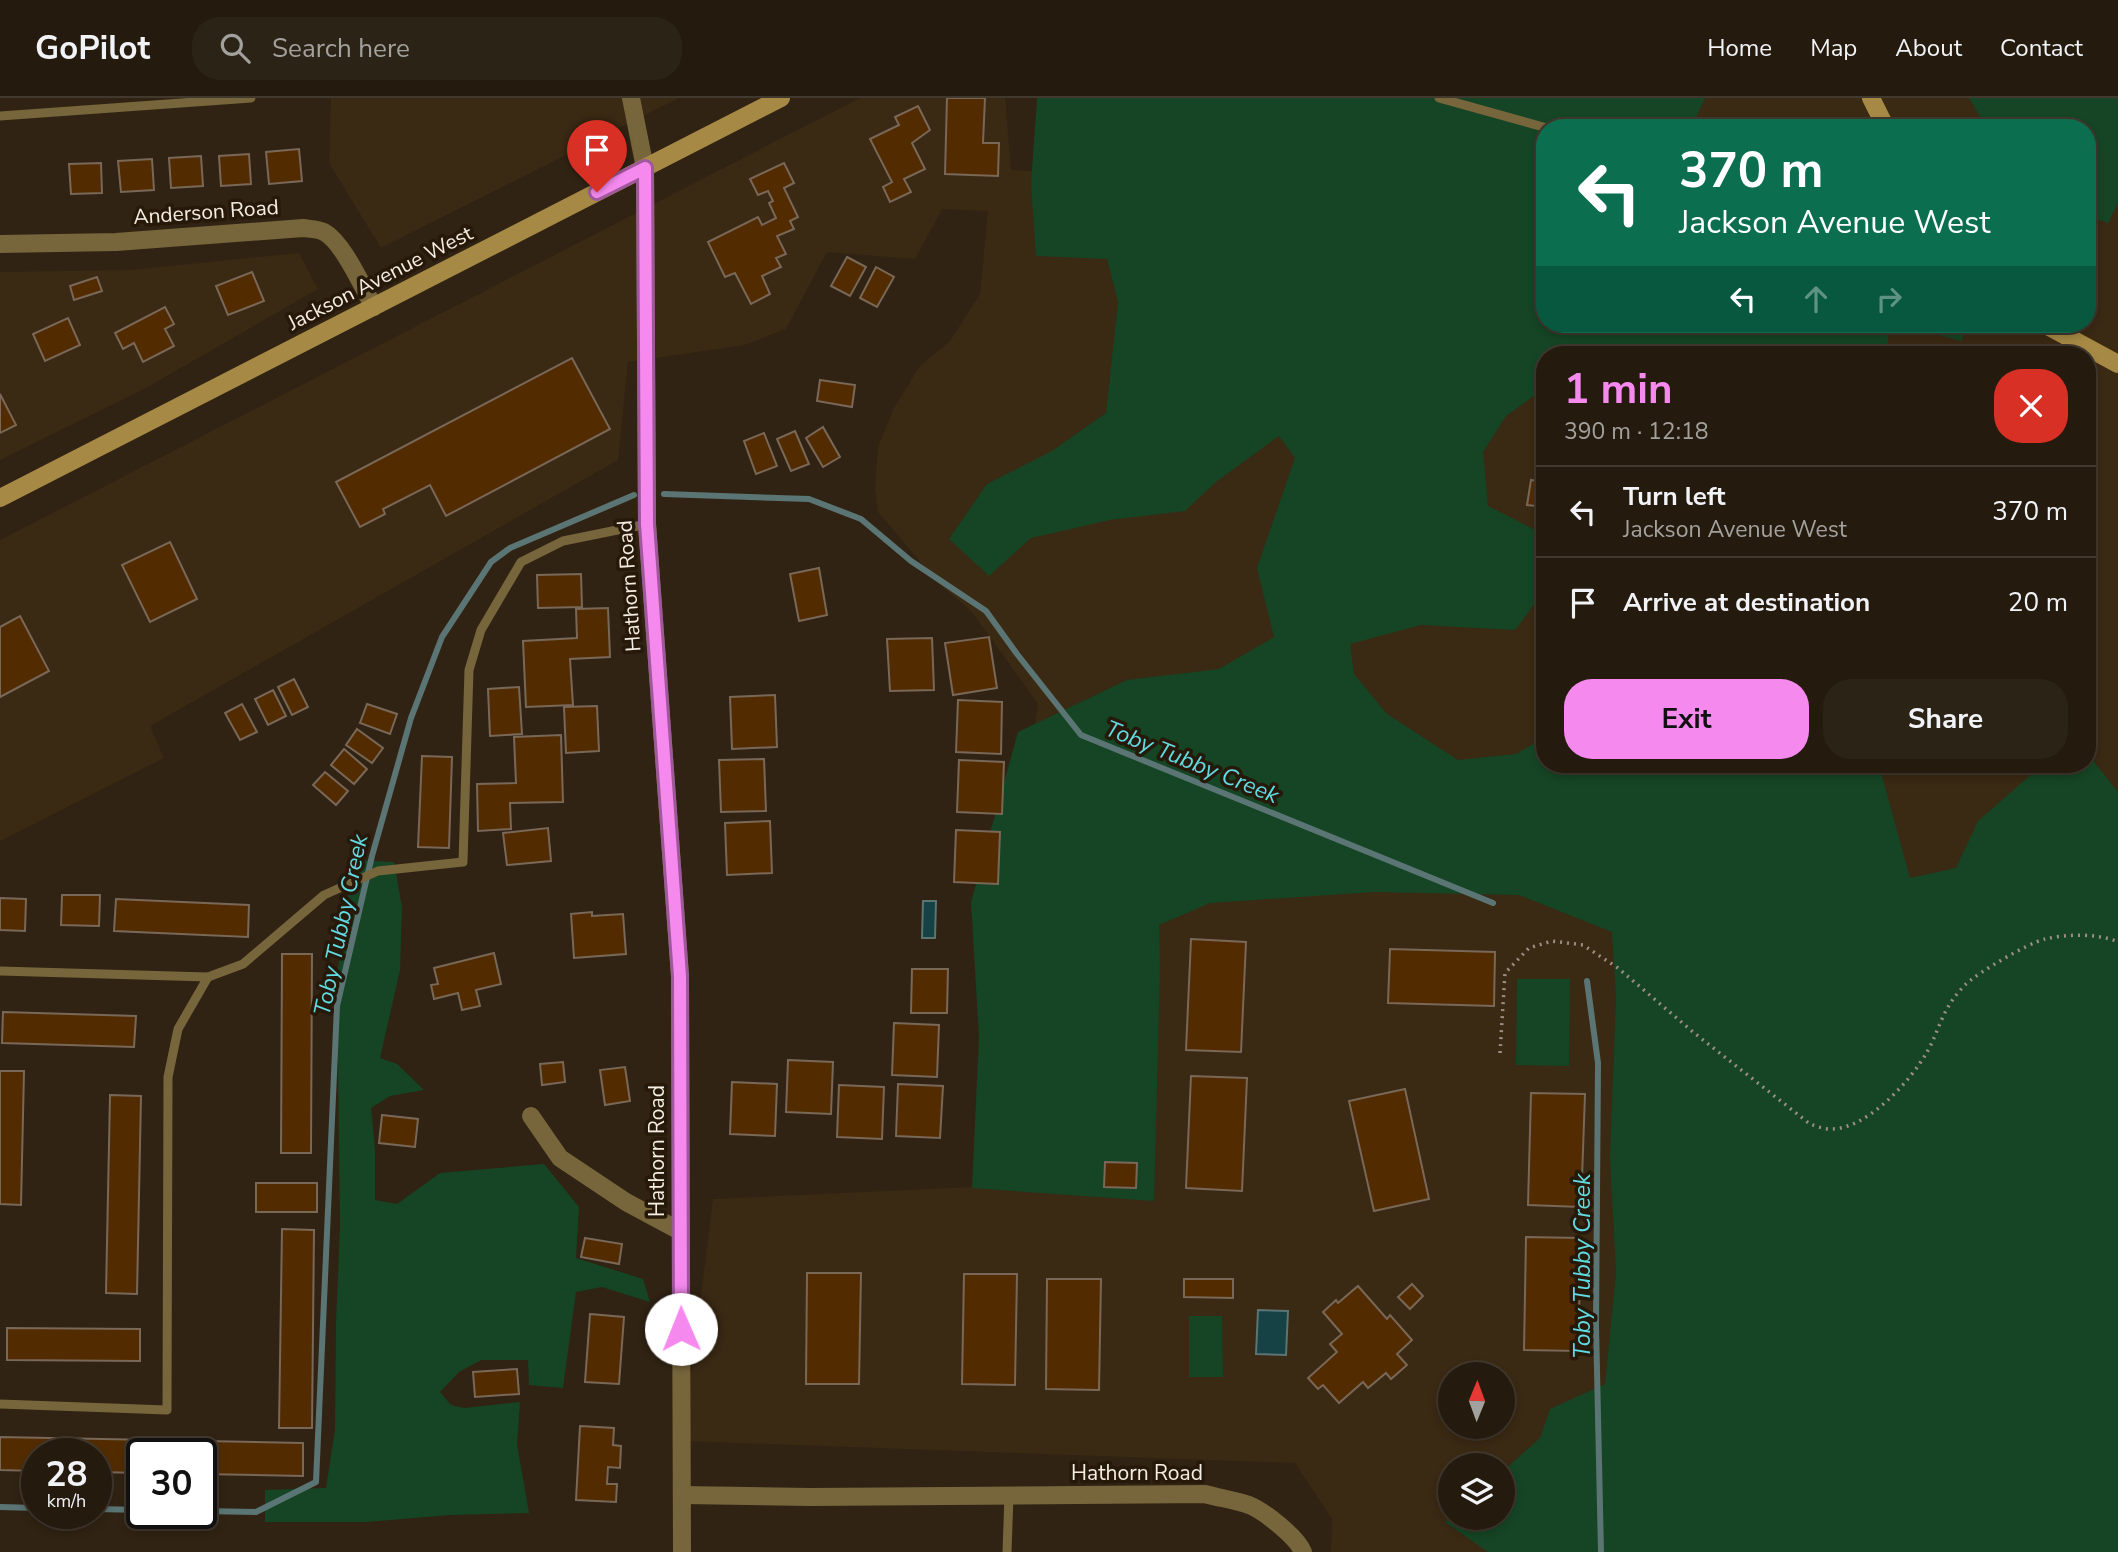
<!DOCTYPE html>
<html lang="en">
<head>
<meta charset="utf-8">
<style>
  :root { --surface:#241a0e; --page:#2c2317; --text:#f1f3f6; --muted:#a3a19e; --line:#41382e; --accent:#f589ee }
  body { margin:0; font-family:"Nunito Sans",sans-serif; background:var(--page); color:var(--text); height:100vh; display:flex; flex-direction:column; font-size:26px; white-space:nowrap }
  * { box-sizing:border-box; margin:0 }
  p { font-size:23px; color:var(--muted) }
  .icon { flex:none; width:38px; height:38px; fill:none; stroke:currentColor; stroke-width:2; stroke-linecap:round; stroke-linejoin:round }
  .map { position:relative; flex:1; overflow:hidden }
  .drawer { position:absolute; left:1536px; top:248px; width:560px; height:427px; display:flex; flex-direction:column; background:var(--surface); border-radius:28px; box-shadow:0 4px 10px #0003,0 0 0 2px var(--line) }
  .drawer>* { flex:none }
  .hud { position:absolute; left:1536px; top:21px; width:560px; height:214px; border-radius:28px; box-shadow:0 4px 10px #0003,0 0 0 2px var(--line); background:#0b6e4f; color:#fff; overflow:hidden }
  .needle { width:46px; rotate:1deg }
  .buttons { position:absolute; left:1438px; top:1264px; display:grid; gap:14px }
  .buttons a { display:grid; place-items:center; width:77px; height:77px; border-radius:50%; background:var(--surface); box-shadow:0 4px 10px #0003,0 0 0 2px var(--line); font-size:35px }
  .speed { position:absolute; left:21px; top:1340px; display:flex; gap:14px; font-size:35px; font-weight:700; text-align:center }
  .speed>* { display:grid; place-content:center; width:91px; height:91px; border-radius:50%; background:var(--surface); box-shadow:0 4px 10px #0003,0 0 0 2px var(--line); line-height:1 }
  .speed small { font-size:18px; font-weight:400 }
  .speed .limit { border:4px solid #111; border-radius:10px; background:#fff; color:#111 }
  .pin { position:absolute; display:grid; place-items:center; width:60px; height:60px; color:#fff; margin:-72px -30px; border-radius:50% 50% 50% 0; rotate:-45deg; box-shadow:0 0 7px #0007 }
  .pin .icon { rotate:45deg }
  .me { position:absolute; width:77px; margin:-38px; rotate:359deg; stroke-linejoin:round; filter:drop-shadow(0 0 5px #0008) }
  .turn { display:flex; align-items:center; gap:24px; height:147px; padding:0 28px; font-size:32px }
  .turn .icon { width:91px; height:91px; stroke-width:2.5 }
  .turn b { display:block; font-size:49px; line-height:60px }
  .lanes { display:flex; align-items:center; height:66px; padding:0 28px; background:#0003; justify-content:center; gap:35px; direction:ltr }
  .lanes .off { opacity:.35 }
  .round { display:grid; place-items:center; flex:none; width:74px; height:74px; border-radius:28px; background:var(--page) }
  .summary { display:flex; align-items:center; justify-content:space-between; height:119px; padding:0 28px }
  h1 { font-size:42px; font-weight:700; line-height:52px; color:var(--accent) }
  .button { display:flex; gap:14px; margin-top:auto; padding:14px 28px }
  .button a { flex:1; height:80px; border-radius:28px; background:var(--accent); color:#111; font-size:28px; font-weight:700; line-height:80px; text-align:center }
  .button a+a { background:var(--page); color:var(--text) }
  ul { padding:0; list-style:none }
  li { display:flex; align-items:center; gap:21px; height:91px; padding:0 28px; border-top:2px solid var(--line) }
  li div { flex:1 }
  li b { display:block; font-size:26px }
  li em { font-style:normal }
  header { display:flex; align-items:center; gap:42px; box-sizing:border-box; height:98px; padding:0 35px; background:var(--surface); border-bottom:2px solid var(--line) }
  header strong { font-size:33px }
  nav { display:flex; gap:38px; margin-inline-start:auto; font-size:24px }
  .search { width:490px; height:63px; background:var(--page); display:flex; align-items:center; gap:18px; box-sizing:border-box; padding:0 24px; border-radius:28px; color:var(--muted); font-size:26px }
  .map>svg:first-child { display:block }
  .built { fill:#3a2913; fill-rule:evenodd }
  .green { fill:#154524 }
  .water { fill:#174245; stroke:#5a7574; stroke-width:2 }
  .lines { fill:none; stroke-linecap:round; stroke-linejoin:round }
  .stream { stroke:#5a7574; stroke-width:6 }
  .building { fill:#522c00; stroke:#796758; stroke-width:2 }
  .path { stroke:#9a8f82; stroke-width:3.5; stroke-dasharray:2 5; stroke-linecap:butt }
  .lane { stroke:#77653c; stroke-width:9 }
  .street { stroke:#77653c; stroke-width:18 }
  .secondary { stroke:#a58944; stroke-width:18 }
  .route-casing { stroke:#9f599b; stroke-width:18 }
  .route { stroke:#f589ee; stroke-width:12 }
  .labels { text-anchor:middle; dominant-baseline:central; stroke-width:7; stroke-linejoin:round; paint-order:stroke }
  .street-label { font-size:21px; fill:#f5ece2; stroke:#26190a }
  .water-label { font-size:23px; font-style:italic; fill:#61dbe2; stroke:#26190a }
</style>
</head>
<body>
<header>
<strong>GoPilot</strong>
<div class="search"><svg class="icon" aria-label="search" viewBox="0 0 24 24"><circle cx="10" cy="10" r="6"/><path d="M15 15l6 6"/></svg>Search here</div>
<nav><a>Home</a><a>Map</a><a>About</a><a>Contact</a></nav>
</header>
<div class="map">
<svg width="2118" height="1454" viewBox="0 0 2118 1454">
  <rect width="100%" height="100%" fill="#302313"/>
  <g class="built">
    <path d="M 331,0 L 679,0 L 381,150 L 329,65 Z"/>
    <path d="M 860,0 L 1005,0 L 1011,72 L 1157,79 L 1157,0 L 2118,0 L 2118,1454 L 1331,1454 L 1332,1421 L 1295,1365 L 683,1343 L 713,1101 L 972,1089 L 1038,606 L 972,514 L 939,486 L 878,414 L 875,391 L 878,349 L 894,310 L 919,269 L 950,243 L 980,196 L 988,113 L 942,111 L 915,161 L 827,154 L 786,231 L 745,247 L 628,264 L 618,362 L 150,628 L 164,660 L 0,743 L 0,442 ZM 1545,30 L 2088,30 L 2088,226 L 1545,226 ZM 1545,257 L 2088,257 L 2088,667 L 1545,667 ZM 1451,1276 L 1503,1276 L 1503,1328 L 1451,1328 ZM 1451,1367 L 1503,1367 L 1503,1419 L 1451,1419 Z"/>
    <path d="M 299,155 L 318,191 L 144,291 L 0,362 L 0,174 L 131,172 Z"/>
  </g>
  <g class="green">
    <path d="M 1037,0 L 1705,0 L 1691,30 L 1545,30 L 1545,226 L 1890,226 L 1886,257 L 1545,257 L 1545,290 L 1506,318 L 1483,354 L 1488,408 L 1545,437 C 1545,484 1546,494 1515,532 L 1421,527 L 1350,546 L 1354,576 L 1387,616 L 1458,662 L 1516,656 L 1545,639 L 1545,667 L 1879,667 L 1910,780 L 1956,770 L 1978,723 L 2042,667 L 2088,667 L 2088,660 L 2091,660 L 2118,694 L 2118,1454 L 1488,1454 L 1445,1424 L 1451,1419 L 1503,1419 L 1503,1373 L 1540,1340 L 1550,1311 L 1605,1286 L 1616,1175 L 1610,1059 L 1616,899 L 1612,834 L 1519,797 L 1374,794 L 1210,805 L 1159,827 L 1160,870 L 1154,1103 L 972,1090 L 979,939 L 971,804 L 1018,634 L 1127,582 L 1219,571 L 1274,539 L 1257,470 L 1295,360 L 1279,338 L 1216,384 L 1185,413 L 1110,422 L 1031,440 L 989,478 L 949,441 L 987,386 L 1052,353 L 1106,315 L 1118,204 L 1107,161 L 1036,158 L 1031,86 Z"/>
    <path d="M 1969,0 L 2118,0 L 2118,105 L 2108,125 L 2088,118 L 2088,30 L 1987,30 Z"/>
    <path d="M 1900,226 L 1970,226 L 1961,243 Z"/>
    <path d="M 353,762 L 394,764 L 402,809 L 400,872 L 380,960 L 397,966 L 424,992 L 390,998 L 371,1010 L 375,1052 L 375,1102 L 397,1106 L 440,1075 L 544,1066 L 579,1109 L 576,1160 L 643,1181 L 650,1204 L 602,1189 L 576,1194 L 563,1290 L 529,1287 L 528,1262 L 481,1262 L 459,1274 L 440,1294 L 451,1307 L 464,1310 L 520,1304 L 517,1346 L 529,1415 L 450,1417 L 366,1424 L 265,1424 L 265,1392 L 326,1390 L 335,1332 L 336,1224 L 340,1128 L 337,878 Z"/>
    <path d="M 1517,881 L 1570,881 L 1569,968 L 1516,967 Z"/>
    <path d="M 1189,1218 L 1222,1218 L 1223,1279 L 1189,1279 Z"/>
  </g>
  <g class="water">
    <path d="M 923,803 L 936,803 L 935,840 L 922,840 Z"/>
    <path d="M 1258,1212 L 1288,1213 L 1286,1257 L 1256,1256 Z"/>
  </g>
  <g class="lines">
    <g class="stream">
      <path d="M 664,396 L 809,401 L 861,421 L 911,463 L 986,513 L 1017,556 L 1081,637 L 1493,805"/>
      <path d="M 1587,883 L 1598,965 L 1596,1227 L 1601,1454"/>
      <path d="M 0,1409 L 37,1410"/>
      <path d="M 96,1411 L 142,1412"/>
      <path d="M 201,1413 L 256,1414 L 316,1384 L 337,908 L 372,758 L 411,620 L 442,539 L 491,464 L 510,450 L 634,397"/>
    </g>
  </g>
  <g class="building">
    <path d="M 947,0 L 985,0 L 983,45 L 999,45 L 998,78 L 945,76 Z"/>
    <path d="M 918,8 L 930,32 L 912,45 L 925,71 L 904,81 L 911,94 L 890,104 L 883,89 L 892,84 L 870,41 L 899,27 L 895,19 Z"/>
    <path d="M 299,51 L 302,83 L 269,86 L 266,54 Z"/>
    <path d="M 249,56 L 251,86 L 221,88 L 219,58 Z"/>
    <path d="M 201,58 L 203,88 L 171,90 L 169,60 Z"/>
    <path d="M 152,61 L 154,92 L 121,94 L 118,63 Z"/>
    <path d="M 101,65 L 102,95 L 71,96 L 69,66 Z"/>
    <path d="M 784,65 L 794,85 L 784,90 L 798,119 L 790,123 L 794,131 L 777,138 L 786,156 L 776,160 L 781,169 L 762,178 L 770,196 L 751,206 L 735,175 L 725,179 L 708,144 L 758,119 L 762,127 L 776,120 L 769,105 L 773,103 L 768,93 L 758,97 L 750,81 Z"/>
    <path d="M 847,159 L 866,169 L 850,198 L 831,188 Z"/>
    <path d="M 876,169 L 894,179 L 877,209 L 860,200 Z"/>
    <path d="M 252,174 L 264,203 L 228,217 L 216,188 Z"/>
    <path d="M 97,179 L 102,193 L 74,202 L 70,188 Z"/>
    <path d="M 165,209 L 174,226 L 165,231 L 174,248 L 143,264 L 134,245 L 123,251 L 115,235 Z"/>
    <path d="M 68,220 L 80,247 L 45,263 L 33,236 Z"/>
    <path d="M 572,260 L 610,331 L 446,418 L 430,387 L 383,411 L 385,416 L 360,429 L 336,384 Z"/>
    <path d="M 820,282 L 855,287 L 852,309 L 817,303 Z"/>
    <path d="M 0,296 L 16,327 L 0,335 Z"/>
    <path d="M 823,329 L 840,359 L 823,369 L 806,340 Z"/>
    <path d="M 795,333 L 809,366 L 791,373 L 777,341 Z"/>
    <path d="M 764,335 L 777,368 L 756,376 L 744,343 Z"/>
    <path d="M 1531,382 L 1545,384 L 1545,409 L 1527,407 Z"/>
    <path d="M 170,444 L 197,501 L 150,524 L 122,467 Z"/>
    <path d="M 819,470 L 827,517 L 799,523 L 790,476 Z"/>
    <path d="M 581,476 L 582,509 L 538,510 L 537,477 Z"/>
    <path d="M 608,510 L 610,559 L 570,561 L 573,607 L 526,609 L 523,543 L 577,540 L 576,511 Z"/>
    <path d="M 20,518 L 49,573 L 0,599 L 0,529 Z"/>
    <path d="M 989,539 L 997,590 L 953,597 L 945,545 Z"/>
    <path d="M 932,540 L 934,592 L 890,593 L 887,541 Z"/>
    <path d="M 294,581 L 308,609 L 292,617 L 278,589 Z"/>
    <path d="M 519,589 L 522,636 L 490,638 L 488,591 Z"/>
    <path d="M 273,592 L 286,618 L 268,627 L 255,601 Z"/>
    <path d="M 775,597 L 777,649 L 732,651 L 730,599 Z"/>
    <path d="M 958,602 L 1002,604 L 1001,656 L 956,654 Z"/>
    <path d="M 242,606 L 257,634 L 240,642 L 225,615 Z"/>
    <path d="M 367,606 L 397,616 L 390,636 L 360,625 Z"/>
    <path d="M 597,608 L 599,653 L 566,655 L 564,609 Z"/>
    <path d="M 357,631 L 383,650 L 372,665 L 346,647 Z"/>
    <path d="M 561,637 L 563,704 L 510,705 L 511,731 L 478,733 L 477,686 L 516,685 L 514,639 Z"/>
    <path d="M 344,651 L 367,671 L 354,686 L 331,667 Z"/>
    <path d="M 422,658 L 452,659 L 449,750 L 418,749 Z"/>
    <path d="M 764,661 L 766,713 L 721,714 L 719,662 Z"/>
    <path d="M 959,662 L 1004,664 L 1002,716 L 957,714 Z"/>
    <path d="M 325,674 L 348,693 L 336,707 L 313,687 Z"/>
    <path d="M 770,723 L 772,775 L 727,777 L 725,725 Z"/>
    <path d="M 548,730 L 551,763 L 507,767 L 503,735 Z"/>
    <path d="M 956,732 L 1000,734 L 998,786 L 954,784 Z"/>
    <path d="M 62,797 L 100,797 L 99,828 L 61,827 Z"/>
    <path d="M 0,800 L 26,801 L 25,833 L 0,832 Z"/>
    <path d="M 116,801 L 249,807 L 248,839 L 114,833 Z"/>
    <path d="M 592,814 L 592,818 L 623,816 L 626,856 L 574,860 L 571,816 Z"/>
    <path d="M 1191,841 L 1246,844 L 1241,954 L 1186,952 Z"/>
    <path d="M 1390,851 L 1495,854 L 1494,908 L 1388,905 Z"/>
    <path d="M 494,855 L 501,886 L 476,892 L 480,908 L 462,912 L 458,895 L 434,901 L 431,887 L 438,886 L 434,870 Z"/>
    <path d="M 282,856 L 312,856 L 311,1055 L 281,1055 Z"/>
    <path d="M 912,871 L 948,871 L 947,915 L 911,915 Z"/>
    <path d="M 3,914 L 136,918 L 134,949 L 2,945 Z"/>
    <path d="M 894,925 L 939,927 L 937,979 L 892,977 Z"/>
    <path d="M 788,962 L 833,964 L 831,1016 L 786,1014 Z"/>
    <path d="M 563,964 L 565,984 L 542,987 L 540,966 Z"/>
    <path d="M 625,969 L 630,1003 L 605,1007 L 600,972 Z"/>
    <path d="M 0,973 L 24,973 L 21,1107 L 0,1106 Z"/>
    <path d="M 1191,978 L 1247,980 L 1242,1093 L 1186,1090 Z"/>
    <path d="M 732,984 L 777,986 L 775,1038 L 730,1036 Z"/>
    <path d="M 898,986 L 943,988 L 940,1040 L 896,1038 Z"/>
    <path d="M 839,987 L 884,989 L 882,1041 L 837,1039 Z"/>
    <path d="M 1405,991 L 1429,1101 L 1374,1113 L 1349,1003 Z"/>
    <path d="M 1531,995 L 1585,996 L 1581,1109 L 1528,1107 Z"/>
    <path d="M 110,997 L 141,998 L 137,1196 L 106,1195 Z"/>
    <path d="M 382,1017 L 418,1021 L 415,1049 L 379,1045 Z"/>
    <path d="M 1105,1064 L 1137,1065 L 1136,1090 L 1104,1089 Z"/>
    <rect x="256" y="1085" width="61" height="29"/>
    <path d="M 282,1131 L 314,1132 L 312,1330 L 279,1330 Z"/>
    <path d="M 1526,1139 L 1581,1140 L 1578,1253 L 1524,1252 Z"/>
    <path d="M 585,1140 L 622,1146 L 619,1166 L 581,1159 Z"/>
    <path d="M 807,1175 L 861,1175 L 859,1286 L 806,1286 Z"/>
    <path d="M 964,1176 L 1017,1176 L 1015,1287 L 962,1286 Z"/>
    <path d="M 1047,1181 L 1101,1181 L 1099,1292 L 1046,1291 Z"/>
    <path d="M 1184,1181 L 1233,1181 L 1233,1200 L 1184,1199 Z"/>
    <path d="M 1412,1186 L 1423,1198 L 1410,1211 L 1398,1199 Z"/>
    <path d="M 1358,1188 L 1387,1221 L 1390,1217 L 1412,1242 L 1397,1256 L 1407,1267 L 1391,1281 L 1386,1275 L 1368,1290 L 1363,1284 L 1339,1305 L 1323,1287 L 1318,1291 L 1308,1280 L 1337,1254 L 1330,1246 L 1342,1236 L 1323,1214 L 1336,1202 L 1338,1205 Z"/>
    <path d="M 590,1216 L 624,1219 L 619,1286 L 585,1284 Z"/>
    <path d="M 7,1230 L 140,1231 L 140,1263 L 7,1262 Z"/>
    <path d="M 517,1271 L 519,1296 L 475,1299 L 473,1274 Z"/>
    <path d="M 580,1328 L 614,1330 L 613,1347 L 621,1348 L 620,1370 L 608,1369 L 607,1386 L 617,1386 L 616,1404 L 576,1402 Z"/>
    <path d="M 0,1339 L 303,1345 L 303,1378 L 201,1376 L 201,1356 L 142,1356 L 142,1375 L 96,1374 L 96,1356 L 37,1356 L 37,1373 L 0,1372 Z"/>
  </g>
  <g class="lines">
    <path class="path" d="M 1500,955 L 1505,875 L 1529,850 L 1552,843 L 1583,847 L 1618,870 L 1693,934 L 1810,1026 C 1816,1028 1823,1031 1830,1031 C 1866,1032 1910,984 1927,954 C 1936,939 1940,921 1950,906 C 1954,899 1961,891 1966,886 C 1979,874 2028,845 2045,841 C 2067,836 2097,835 2118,844"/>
    <g class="lane">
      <path d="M 1439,0 L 1547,30"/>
      <path d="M 0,18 L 251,0"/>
      <path d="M 0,873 L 208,879 L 243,866 L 324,797 L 378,773 L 463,764 L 469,572 L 481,532 L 521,464 L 563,443 L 647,426"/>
      <path d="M 0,1306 L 167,1312 L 168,979 L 178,931 L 208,879"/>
      <path d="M 1007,1454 L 1009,1398"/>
    </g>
    <g class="street">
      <path d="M 631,0 L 645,70 L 647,426 L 680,878 L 682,1454"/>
      <path d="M 0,146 L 116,144 L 303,130 C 310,131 318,131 324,134 C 343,144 363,190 374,209"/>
      <path d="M 531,1018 L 560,1060 L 626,1104 L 680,1133"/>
      <path d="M 683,1397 L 810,1399 L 1205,1396 C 1219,1400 1235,1402 1249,1407 C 1264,1413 1297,1439 1303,1454"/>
    </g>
    <g class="secondary">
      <path d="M 1871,0 L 1886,30"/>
      <path d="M 2044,226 L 2118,266"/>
      <path d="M 0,400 L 781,0"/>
    </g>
  </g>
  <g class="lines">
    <g class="route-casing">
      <path id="route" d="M 597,94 L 645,70 L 647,426 L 680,878 L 681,1231"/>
    </g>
    <use href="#route" class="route"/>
  </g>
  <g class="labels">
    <g class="street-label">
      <text transform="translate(206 114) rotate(-4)">Anderson Road</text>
      <text transform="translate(380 180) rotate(-27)">Jackson Avenue West</text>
      <text transform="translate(629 488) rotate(-94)">Hathorn Road</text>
      <text transform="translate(657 1053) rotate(-90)">Hathorn Road</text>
      <text x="1137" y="1375">Hathorn Road</text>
    </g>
    <g class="water-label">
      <text transform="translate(1192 664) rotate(22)">Toby Tubby Creek</text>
      <text transform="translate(341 827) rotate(-78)">Toby Tubby Creek</text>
      <text transform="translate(1582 1168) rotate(-90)">Toby Tubby Creek</text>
    </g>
  </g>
</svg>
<div class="buttons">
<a><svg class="needle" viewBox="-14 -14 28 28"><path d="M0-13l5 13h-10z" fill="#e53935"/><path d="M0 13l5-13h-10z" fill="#a3a19e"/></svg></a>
<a><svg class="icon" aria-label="layers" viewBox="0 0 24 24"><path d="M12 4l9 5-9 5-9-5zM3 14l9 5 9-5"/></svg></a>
</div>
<div class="speed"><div>28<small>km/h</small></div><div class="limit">30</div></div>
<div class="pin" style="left:597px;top:94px;background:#d93025"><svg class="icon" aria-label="arrive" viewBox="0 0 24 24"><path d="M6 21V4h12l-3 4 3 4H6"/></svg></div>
<svg class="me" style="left:681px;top:1231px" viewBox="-20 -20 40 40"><circle r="19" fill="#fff"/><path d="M0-13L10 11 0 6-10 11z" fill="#f589ee"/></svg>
<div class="hud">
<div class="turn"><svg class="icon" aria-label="left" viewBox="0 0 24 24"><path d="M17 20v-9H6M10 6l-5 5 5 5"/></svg><div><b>370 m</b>Jackson Avenue West</div></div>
<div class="lanes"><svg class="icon" aria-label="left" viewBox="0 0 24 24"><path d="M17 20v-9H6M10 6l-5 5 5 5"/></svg><svg class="icon off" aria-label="ahead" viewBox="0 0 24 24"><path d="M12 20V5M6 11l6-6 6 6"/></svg><svg class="icon off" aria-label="right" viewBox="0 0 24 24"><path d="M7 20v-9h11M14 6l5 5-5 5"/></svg></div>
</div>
<section class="drawer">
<div class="summary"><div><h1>1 min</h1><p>390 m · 12:18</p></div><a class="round" style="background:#d93025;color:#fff"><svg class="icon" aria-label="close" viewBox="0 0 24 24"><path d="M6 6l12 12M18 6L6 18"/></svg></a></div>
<ul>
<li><svg class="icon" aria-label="left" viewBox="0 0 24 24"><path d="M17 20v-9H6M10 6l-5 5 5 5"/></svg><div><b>Turn left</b><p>Jackson Avenue West</p></div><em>370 m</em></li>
<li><svg class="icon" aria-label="arrive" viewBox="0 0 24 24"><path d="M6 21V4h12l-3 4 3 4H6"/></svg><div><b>Arrive at destination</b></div><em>20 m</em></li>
</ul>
<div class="button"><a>Exit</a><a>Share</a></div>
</section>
</div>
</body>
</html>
